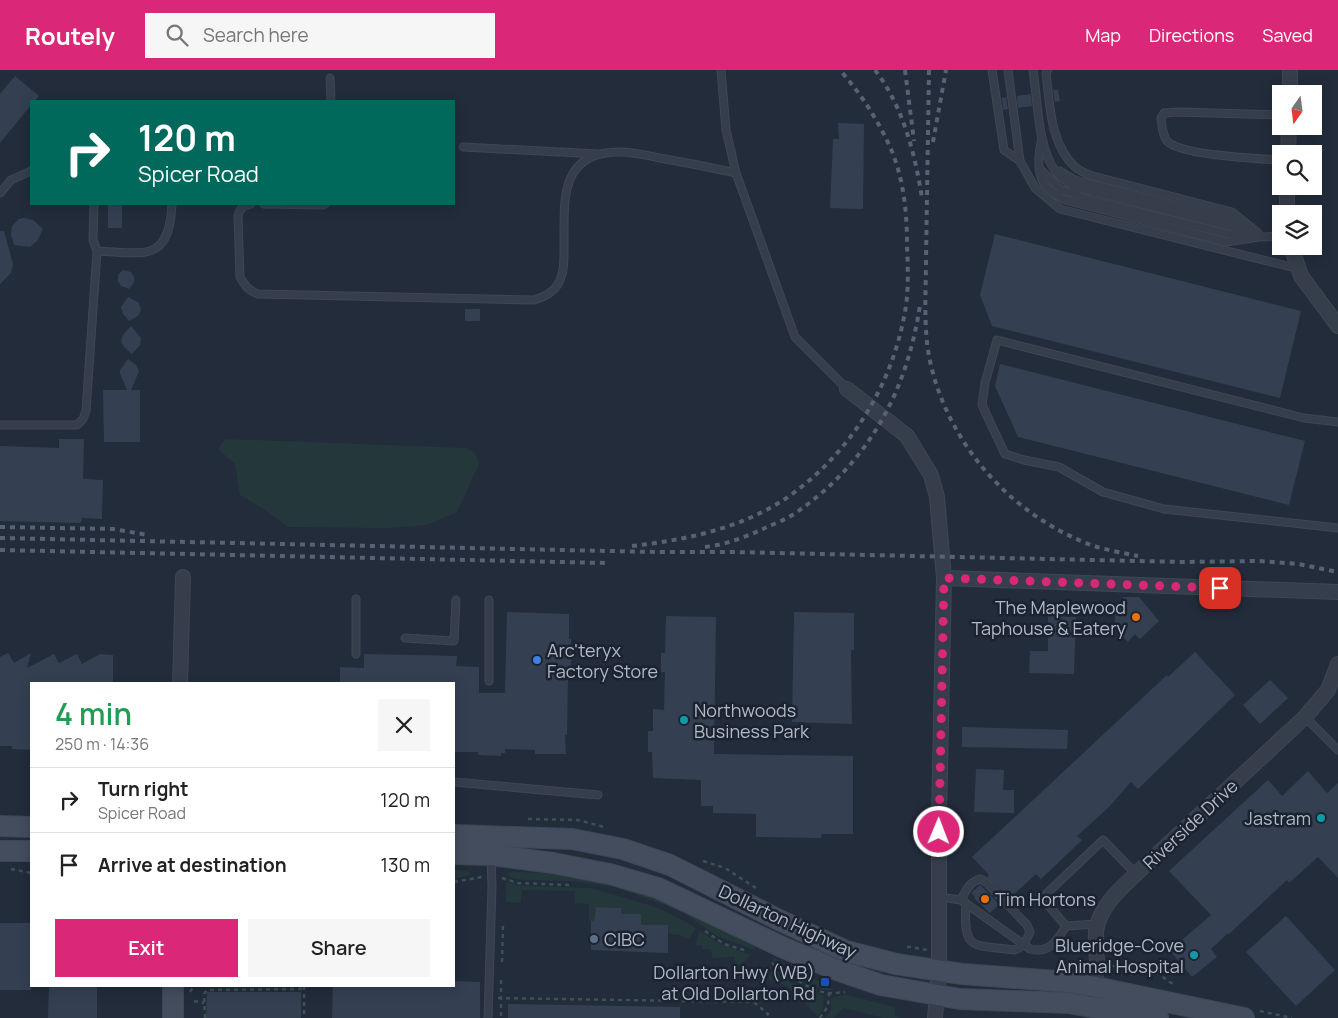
<!DOCTYPE html>
<html lang="en">
<head>
<meta charset="utf-8">
<style>
  :root { --surface:#fff; --page:#f6f6f6; --text:#222; --muted:#767676; --line:#e0e0e0; --accent:#db2777 }
  body { margin:0; font-family:Manrope,sans-serif; background:var(--page); color:var(--text); height:100vh; display:flex; flex-direction:column; font-size:19px; white-space:nowrap }
  * { box-sizing:border-box; margin:0 }
  p { font-size:16px; color:var(--muted) }
  .icon { flex:none; width:28px; height:28px; fill:none; stroke:currentColor; stroke-width:2; stroke-linecap:round; stroke-linejoin:round }
  .map { position:relative; flex:1; overflow:hidden }
  .sheet { position:absolute; left:30px; top:612px; width:425px; height:305px; display:flex; flex-direction:column; background:var(--surface); border-radius:0px; box-shadow:0 2px 12px #0003 }
  .sheet>* { flex:none }
  .guide { position:absolute; left:30px; top:30px; width:425px; height:105px; border-radius:0px; box-shadow:0 2px 12px #0003; background:#00695c; color:#fff; overflow:hidden }
  .needle { width:32px; rotate:194deg }
  .tools { position:absolute; left:1272px; top:15px; display:grid; gap:10px }
  .tools a { display:grid; place-items:center; width:50px; height:50px; border-radius:0px; background:var(--surface); box-shadow:0 2px 12px #0003; font-size:25px }
  .pin { position:absolute; display:grid; place-items:center; width:42px; height:42px; color:#fff; margin:-21px; border-radius:10px; box-shadow:0 2px 8px #0006 }
  .me { position:absolute; width:55px; margin:-28px; rotate:1deg; stroke-linejoin:round; filter:drop-shadow(0 0 4px #0008) }
  .turn { display:flex; align-items:center; gap:18px; height:105px; padding:0 25px; font-size:22px }
  .turn .icon { width:65px; height:65px; stroke-width:2.5 }
  .turn b { display:block; font-size:35px; line-height:42px }
  .round { display:grid; place-items:center; flex:none; width:52px; height:52px; border-radius:0px; background:var(--page) }
  .summary { display:flex; align-items:center; justify-content:space-between; height:85px; padding:0 25px }
  h1 { font-size:30px; font-weight:600; line-height:38px; color:#1e9e55 }
  .button { display:flex; gap:10px; margin-top:auto; padding:10px 25px }
  .button a { flex:1; height:58px; border-radius:0px; background:var(--accent); color:#fff; font-size:20px; font-weight:600; line-height:58px; text-align:center }
  .button a+a { background:var(--page); color:var(--text) }
  ul { padding:0; list-style:none }
  li { display:flex; align-items:center; gap:15px; height:65px; padding:0 25px; border-top:1px solid var(--line) }
  li div { flex:1 }
  li b { display:block; font-size:19px }
  li em { font-style:normal }
  header { display:flex; align-items:center; gap:30px; box-sizing:border-box; height:70px; padding:0 25px; background:var(--accent); color:#fff }
  header strong { font-size:24px }
  nav { display:flex; gap:28px; margin-inline-start:auto; font-size:18px }
  .search { width:350px; height:45px; background:var(--page); display:flex; align-items:center; gap:12px; box-sizing:border-box; padding:0 18px; border-radius:0px; color:var(--muted); font-size:19px }
  .map>svg:first-child { display:block }
  .green { fill:#24383c }
  .building { fill:#344052 }
  .lines { fill:none; stroke-linecap:round; stroke-linejoin:round }
  .lane-casing { stroke:#3f4754; stroke-width:9 }
  .street-casing { stroke:#3f4754; stroke-width:16 }
  .secondary-casing { stroke:#3f4754; stroke-width:22 }
  .path { stroke:#3d5154; stroke-width:2.5; stroke-dasharray:4 4; stroke-linecap:butt }
  .lane { stroke:#363e4b; stroke-width:7 }
  .street { stroke:#363e4b; stroke-width:14 }
  .secondary { stroke:#434d5e; stroke-width:20 }
  .rail { stroke:#576272; stroke-width:4; stroke-dasharray:5 5; stroke-linecap:butt }
  .route { stroke:#db2777; stroke-width:9; stroke-dasharray:0 16.2 }
  .food-dot { fill:#e8710a; stroke:#1b2330; stroke-width:2 }
  .shop-dot { fill:#3f7fe0; stroke:#1b2330; stroke-width:2 }
  .culture-dot { fill:#0f9aa8; stroke:#1b2330; stroke-width:2 }
  .service-dot { fill:#5c6f8a; stroke:#1b2330; stroke-width:2 }
  .transit-dot { fill:#1a4fb4; stroke:#1b2330; stroke-width:2 }
  .labels { text-anchor:middle; dominant-baseline:central; stroke-width:5; stroke-linejoin:round; paint-order:stroke }
  .poi-label { font-size:18px; fill:#b1b9c7; stroke:#1b2330; text-anchor:end }
  .street-label { font-size:18px; fill:#b1b9c7; stroke:#1b2330 }
</style>
</head>
<body>
<header>
<strong>Routely</strong>
<div class="search"><svg class="icon" aria-label="search" viewBox="0 0 24 24"><circle cx="10" cy="10" r="6"/><path d="M15 15l6 6"/></svg>Search here</div>
<nav><a>Map</a><a>Directions</a><a>Saved</a></nav>
</header>
<div class="map">
<svg width="1338" height="948" viewBox="0 0 1338 948">
  <rect width="100%" height="100%" fill="#222c3b"/>
  <g class="green">
    <path d="M 225,369 L 466,378 L 475,383 L 479,394 L 457,442 L 427,455 L 389,458 L 288,457 L 266,441 L 240,425 L 235,394 L 218,379 Z"/>
    <path d="M 454,800 L 468,801 L 470,805 L 454,809 Z"/>
    <path d="M 509,802 C 571,801 630,815 686,840 C 709,851 731,865 754,877 L 755,880 L 717,866 L 687,845 L 668,836 L 611,816 L 570,811 L 525,810 L 515,809 L 506,805 Z"/>
    <path d="M 506,812 L 522,816 L 591,818 L 652,836 L 671,844 L 696,858 L 689,869 L 680,865 L 669,864 L 668,855 L 641,855 L 641,844 L 621,844 L 620,838 L 596,837 L 594,851 L 589,851 L 589,834 L 575,833 L 575,821 L 522,820 L 521,833 L 506,832 Z"/>
    <path d="M 700,861 L 720,874 L 751,885 L 735,899 L 735,887 L 712,888 L 711,879 L 703,879 L 702,875 L 695,875 Z"/>
    <path d="M 775,888 L 780,891 L 779,894 L 820,912 L 819,915 L 834,920 C 814,923 787,901 772,889 Z"/>
    <path d="M 773,897 L 793,913 L 824,926 L 823,940 L 818,946 L 785,915 L 768,909 Z"/>
    <path d="M 846,925 L 895,937 L 895,945 L 900,948 L 884,948 L 843,938 L 834,948 L 825,948 L 831,940 L 831,928 Z"/>
  </g>
  <g class="building">
    <path d="M 15,6 L 39,26 L 35,31 L 31,31 L 31,35 L 0,73 L 0,24 Z"/>
    <path d="M 1053,20 L 1058,20 L 1060,31 L 1055,32 Z"/>
    <path d="M 1031,24 L 1032,36 L 1018,38 L 1017,26 Z"/>
    <path d="M 1006,27 L 1008,39 L 1003,40 L 1002,28 Z"/>
    <path d="M 838,53 L 864,54 L 863,139 L 830,138 L 833,69 L 839,69 Z"/>
    <rect x="108" y="134" width="14" height="24"/>
    <path d="M 24,148 L 33,150 L 43,159 L 37,171 L 30,177 L 14,175 L 11,165 L 12,156 L 19,149 Z"/>
    <path d="M 0,161 L 4,161 L 13,194 L 11,203 L 0,214 Z"/>
    <path d="M 995,164 L 1301,241 L 1280,328 L 992,256 L 980,225 Z"/>
    <path d="M 123,200 L 131,202 L 134,207 L 134,212 L 129,219 L 121,216 L 118,211 L 118,205 Z"/>
    <path d="M 128,227 L 139,233 L 141,240 L 138,246 L 129,251 L 123,244 L 121,237 Z"/>
    <rect x="465" y="239" width="15" height="12"/>
    <path d="M 131,256 L 141,268 L 140,275 L 132,284 L 124,277 L 121,271 L 123,265 Z"/>
    <path d="M 128,289 L 136,295 L 139,301 L 131,320 L 140,320 L 140,372 L 104,372 L 103,320 L 127,320 L 120,303 L 120,300 Z"/>
    <path d="M 1000,294 L 1305,371 L 1289,435 L 1018,367 L 995,316 Z"/>
    <path d="M 59,369 L 84,369 L 83,409 L 103,410 L 102,449 L 82,448 L 81,453 L 0,451 L 0,376 L 59,378 Z"/>
    <path d="M 1123,527 L 1139,527 L 1159,551 L 1140,569 L 1135,564 L 1128,572 L 1115,559 L 1115,538 L 1122,532 Z"/>
    <path d="M 507,542 L 569,544 L 569,569 L 571,569 L 571,608 L 568,608 L 567,665 L 565,665 L 566,684 L 535,684 L 535,680 L 505,679 L 505,683 L 501,683 L 501,686 L 478,685 L 478,682 L 454,682 L 454,614 L 340,614 L 340,597 L 364,598 L 364,584 L 457,586 L 456,596 L 479,597 L 479,623 L 505,623 Z"/>
    <path d="M 794,542 L 854,543 L 854,580 L 851,580 L 852,654 L 792,652 Z"/>
    <path d="M 666,546 L 716,547 L 714,684 L 853,686 L 853,764 L 822,764 L 821,768 L 756,767 L 756,744 L 713,743 L 713,736 L 701,736 L 701,710 L 653,708 L 652,682 L 648,682 L 648,661 L 653,661 L 653,639 L 664,640 L 665,602 L 661,602 L 661,583 L 665,583 Z"/>
    <path d="M 1048,546 L 1076,547 L 1074,604 L 1029,603 L 1030,581 L 1048,581 Z"/>
    <path d="M 1195,582 L 1235,625 L 1138,719 L 1131,712 L 1108,738 L 1077,766 L 1082,770 L 1041,809 L 1036,804 L 1010,828 L 1007,826 L 987,807 L 989,805 L 972,787 L 1167,605 L 1168,607 Z"/>
    <path d="M 8,583 L 14,593 L 31,583 L 27,598 L 54,584 L 59,593 L 77,584 L 82,594 L 100,584 L 113,585 L 113,614 L 31,614 L 31,680 L 12,679 L 12,676 L 0,676 L 0,587 Z"/>
    <path d="M 1270,610 L 1288,628 L 1260,654 L 1243,635 Z"/>
    <path d="M 962,657 L 1068,660 L 1067,679 L 962,677 Z"/>
    <path d="M 976,699 L 1004,700 L 1003,720 L 1014,720 L 1014,743 L 974,742 Z"/>
    <path d="M 1308,701 L 1327,723 L 1338,713 L 1338,808 L 1318,787 L 1289,813 L 1287,810 L 1229,864 L 1228,863 L 1211,879 L 1217,887 L 1192,907 L 1172,883 L 1185,873 L 1182,870 L 1211,845 L 1169,801 L 1268,710 L 1282,726 Z"/>
    <path d="M 980,815 L 999,834 L 990,843 L 974,828 L 975,827 L 971,823 Z"/>
    <path d="M 596,837 L 621,838 L 621,844 L 641,844 L 641,855 L 668,855 L 668,883 L 591,880 L 591,851 L 594,851 Z"/>
    <path d="M 1286,846 L 1335,900 L 1296,936 L 1246,882 Z"/>
    <rect x="0" y="853" width="31" height="67"/>
    <path d="M 454,911 L 480,912 L 480,948 L 332,948 L 333,916 L 454,916 Z"/>
    <path d="M 49,916 L 97,916 L 97,948 L 48,948 Z"/>
    <path d="M 207,922 L 301,922 L 301,948 L 206,948 Z"/>
    <path d="M 508,934 L 680,937 L 680,948 L 508,948 Z"/>
  </g>
  <g class="lines">
    <g class="lane-casing">
      <g id="lane">
        <path d="M 721,0 L 726,60 L 736,103 L 795,267 L 847,319"/>
        <path d="M 992,0 L 1004,80 L 1020,91"/>
        <path d="M 1008,0 L 1020,91 L 1035,118 L 1060,139 L 1299,199"/>
        <path d="M 1033,0 C 1038,31 1037,77 1056,102 C 1061,108 1069,113 1075,117 L 1229,156 L 1263,167 L 1281,166"/>
        <path d="M 1048,0 L 1046,3 C 1050,35 1050,74 1075,97 C 1080,101 1087,104 1093,106 L 1232,142 L 1258,163"/>
        <path d="M 330,8 L 331,31"/>
        <path d="M 1281,45 L 1179,42 L 1164,43 L 1161,48 C 1162,56 1162,64 1167,71 C 1179,85 1261,89 1281,90"/>
        <path d="M 1042,68 C 1039,81 1036,99 1043,112 C 1046,120 1058,126 1065,130 L 1226,172 L 1259,167"/>
        <path d="M 463,77 L 598,84"/>
        <path d="M 1040,99 L 1060,119 L 1090,130 L 1228,164 L 1250,166"/>
        <path d="M 1060,101 L 1075,110 L 1230,149 L 1245,157"/>
        <path d="M 0,123 L 11,110 L 31,101"/>
        <path d="M 251,134 C 243,136 240,138 238,146 L 240,207 C 245,216 249,221 258,224 L 534,230 C 544,227 553,223 558,214 C 564,204 564,192 564,180 C 565,137 556,84 616,82 C 633,81 649,86 665,89 C 689,93 713,98 736,103"/>
        <path d="M 264,134 L 323,135 L 325,134"/>
        <path d="M 97,181 C 145,183 169,193 172,134"/>
        <path d="M 1338,352 L 1304,348 L 997,270 L 985,313 L 982,335 L 1005,384 L 1024,390 L 1059,397 L 1103,422 L 1164,439 L 1338,458"/>
        <path d="M 0,355 L 77,355 L 83,349 L 86,341 L 97,181 L 93,170 L 94,134"/>
        <path d="M 405,568 L 454,571 L 456,530"/>
        <path d="M 356,584 L 356,529"/>
        <path d="M 489,611 L 489,530"/>
        <path d="M 1305,647 L 1338,680"/>
        <path d="M 454,712 L 598,725"/>
        <path d="M 939,827 L 961,830 L 1030,879 C 1049,884 1057,871 1066,856"/>
        <path d="M 961,830 C 966,820 970,811 981,809 L 987,813 L 1027,855 L 1030,862 C 1027,869 1022,879 1014,880 C 972,874 963,882 966,833"/>
        <path d="M 1066,856 L 1042,828 L 1103,770 L 1136,804"/>
        <path d="M 1066,856 L 1097,854"/>
        <path d="M 488,948 L 492,817 L 491,786"/>
      </g>
    </g>
    <g class="street-casing">
      <g id="street">
        <path d="M 1290,24 L 1290,0"/>
        <path d="M 1288,84 L 1289,56"/>
        <path d="M 1287,144 L 1287,116"/>
        <path d="M 1291,176 L 1301,206 L 1338,256"/>
        <path d="M 847,319 L 907,366 L 931,405 L 937,427 L 944,508 L 939,746 L 939,901 L 935,948"/>
        <path d="M 944,508 L 1338,522"/>
        <path d="M 180,614 L 183,507"/>
        <path d="M 1094,925 C 1095,915 1096,905 1097,894 C 1097,882 1094,868 1097,856 C 1102,835 1121,818 1136,804 L 1305,647 L 1328,620 L 1338,594"/>
      </g>
    </g>
    <g class="secondary-casing">
      <g id="secondary">
        <path d="M 0,756 L 31,757"/>
        <path d="M 454,765 L 572,769 L 623,779 L 670,795 L 779,850 L 846,881 L 896,894 L 962,904 L 1071,912 L 1244,948"/>
        <path d="M 0,781 L 31,781"/>
        <path d="M 454,784 L 491,785 L 553,793 L 610,804 L 658,818 L 784,878 L 837,900 L 881,915 L 960,929 L 1068,933 L 1158,948"/>
        <path d="M 173,948 L 173,916"/>
      </g>
    </g>
    <g class="path">
      <path d="M 528,749 L 578,750 L 604,757"/>
      <path d="M 703,791 L 725,798 L 756,818"/>
      <path d="M 11,799 L 31,803"/>
      <path d="M 502,808 L 518,813 L 569,815"/>
      <path d="M 454,812 L 482,807"/>
      <path d="M 705,861 L 724,874 L 744,880"/>
      <path d="M 907,877 L 911,877 L 927,880"/>
      <path d="M 502,892 L 503,856"/>
      <path d="M 772,893 C 787,903 810,922 829,923 C 834,924 840,922 845,922"/>
      <path d="M 1069,894 L 1073,893 L 1084,894"/>
      <path d="M 1111,896 L 1124,897 L 1133,894 L 1146,895 L 1174,915"/>
      <path d="M 1124,897 L 1134,907"/>
      <path d="M 501,910 L 501,948"/>
      <path d="M 761,915 L 772,893"/>
      <path d="M 304,916 L 304,948"/>
      <path d="M 190,922 L 194,916"/>
      <path d="M 498,928 L 751,932 L 755,933 L 768,944 L 765,948"/>
      <path d="M 194,931 L 204,933"/>
      <path d="M 1260,941 L 1292,948"/>
      <path d="M 205,948 L 204,924 L 207,920 L 304,919"/>
      <path d="M 820,948 L 828,936 L 829,923"/>
    </g>
    <use href="#lane" class="lane"/>
    <use href="#street" class="street"/>
    <use href="#secondary" class="secondary"/>
    <g class="rail">
      <path d="M 875,0 C 903,36 915,84 922,128"/>
      <path d="M 905,0 L 914,71"/>
      <path d="M 929,0 C 928,63 927,126 926,189 C 926,224 923,258 930,291 C 948,374 1011,445 1091,475 C 1106,480 1123,483 1138,486"/>
      <path d="M 933,72 L 946,0"/>
      <path d="M 0,457 L 113,459 L 148,465"/>
      <path d="M 0,468 L 656,482 L 734,482 L 1183,492 L 1259,491 L 1298,494 L 1338,502"/>
      <path d="M 632,476 C 685,470 739,459 785,429 C 847,387 890,320 904,247 C 909,224 908,199 907,175 C 907,143 904,110 891,79 C 878,50 861,24 840,0"/>
      <path d="M 705,477 C 725,475 745,467 763,459 C 773,454 785,450 794,444 C 868,394 907,322 920,235"/>
      <path d="M 0,480 L 606,493"/>
    </g>
  </g>
  <g class="lines">
    <path class="route" d="M 939,762 L 944,508 L 1220,518"/>
  </g>
  <g class="food-dot">
    <circle cx="1136" cy="547" r="5"/>
    <circle cx="985" cy="829" r="5"/>
  </g>
  <circle class="shop-dot" cx="537" cy="590" r="5"/>
  <g class="culture-dot">
    <circle cx="684" cy="650" r="5"/>
    <circle cx="1321" cy="748" r="5"/>
    <circle cx="1194" cy="885" r="5"/>
  </g>
  <circle class="service-dot" cx="594" cy="869" r="5"/>
  <rect class="transit-dot" x="820" y="907" width="10" height="10" rx="2.5"/>
  <g class="labels">
    <g class="poi-label">
      <text x="1126" y="537">The Maplewood<tspan x="1126" dy="21">Taphouse &amp; Eatery</tspan></text>
      <text x="547" y="580" text-anchor="start">Arc'teryx<tspan x="547" dy="21">Factory Store</tspan></text>
      <text x="694" y="640" text-anchor="start">Northwoods<tspan x="694" dy="21">Business Park</tspan></text>
      <text x="1311" y="748">Jastram</text>
      <text x="995" y="829" text-anchor="start">Tim Hortons</text>
      <text x="604" y="869" text-anchor="start">CIBC</text>
      <text x="1184" y="875">Blueridge-Cove<tspan x="1184" dy="21">Animal Hospital</tspan></text>
      <text x="815" y="902">Dollarton Hwy (WB)<tspan x="815" dy="21">at Old Dollarton Rd</tspan></text>
    </g>
    <g class="street-label">
      <text transform="translate(1190 754) rotate(-43)">Riverside Drive</text>
      <text transform="translate(788 851) rotate(25)">Dollarton Highway</text>
    </g>
  </g>
</svg>
<div class="tools">
<a><svg class="needle" viewBox="-14 -14 28 28"><path d="M0-13l5 13h-10z" fill="#e53935"/><path d="M0 13l5-13h-10z" fill="#767676"/></svg></a>
<a><svg class="icon" aria-label="search" viewBox="0 0 24 24"><circle cx="10" cy="10" r="6"/><path d="M15 15l6 6"/></svg></a>
<a><svg class="icon" aria-label="layers" viewBox="0 0 24 24"><path d="M12 4l9 5-9 5-9-5zM3 14l9 5 9-5"/></svg></a>
</div>
<div class="pin" style="left:1220px;top:518px;background:#d93025"><svg class="icon" aria-label="arrive" viewBox="0 0 24 24"><path d="M6 21V4h12l-3 4 3 4H6"/></svg></div>
<svg class="me" style="left:939px;top:762px" viewBox="-20 -20 40 40"><circle r="17" fill="#db2777" stroke="#fff" stroke-width="3"/><path d="M0-11L8 9 0 5-8 9z" fill="#fff"/></svg>
<div class="guide">
<div class="turn"><svg class="icon" aria-label="right" viewBox="0 0 24 24"><path d="M7 20v-9h11M14 6l5 5-5 5"/></svg><div><b>120 m</b>Spicer Road</div></div>
</div>
<section class="sheet">
<div class="summary"><div><h1>4 min</h1><p>250 m · 14:36</p></div><a class="round"><svg class="icon" aria-label="close" viewBox="0 0 24 24"><path d="M6 6l12 12M18 6L6 18"/></svg></a></div>
<ul>
<li><svg class="icon" aria-label="right" viewBox="0 0 24 24"><path d="M7 20v-9h11M14 6l5 5-5 5"/></svg><div><b>Turn right</b><p>Spicer Road</p></div><em>120 m</em></li>
<li><svg class="icon" aria-label="arrive" viewBox="0 0 24 24"><path d="M6 21V4h12l-3 4 3 4H6"/></svg><div><b>Arrive at destination</b></div><em>130 m</em></li>
</ul>
<div class="button"><a>Exit</a><a>Share</a></div>
</section>
</div>
</body>
</html>
